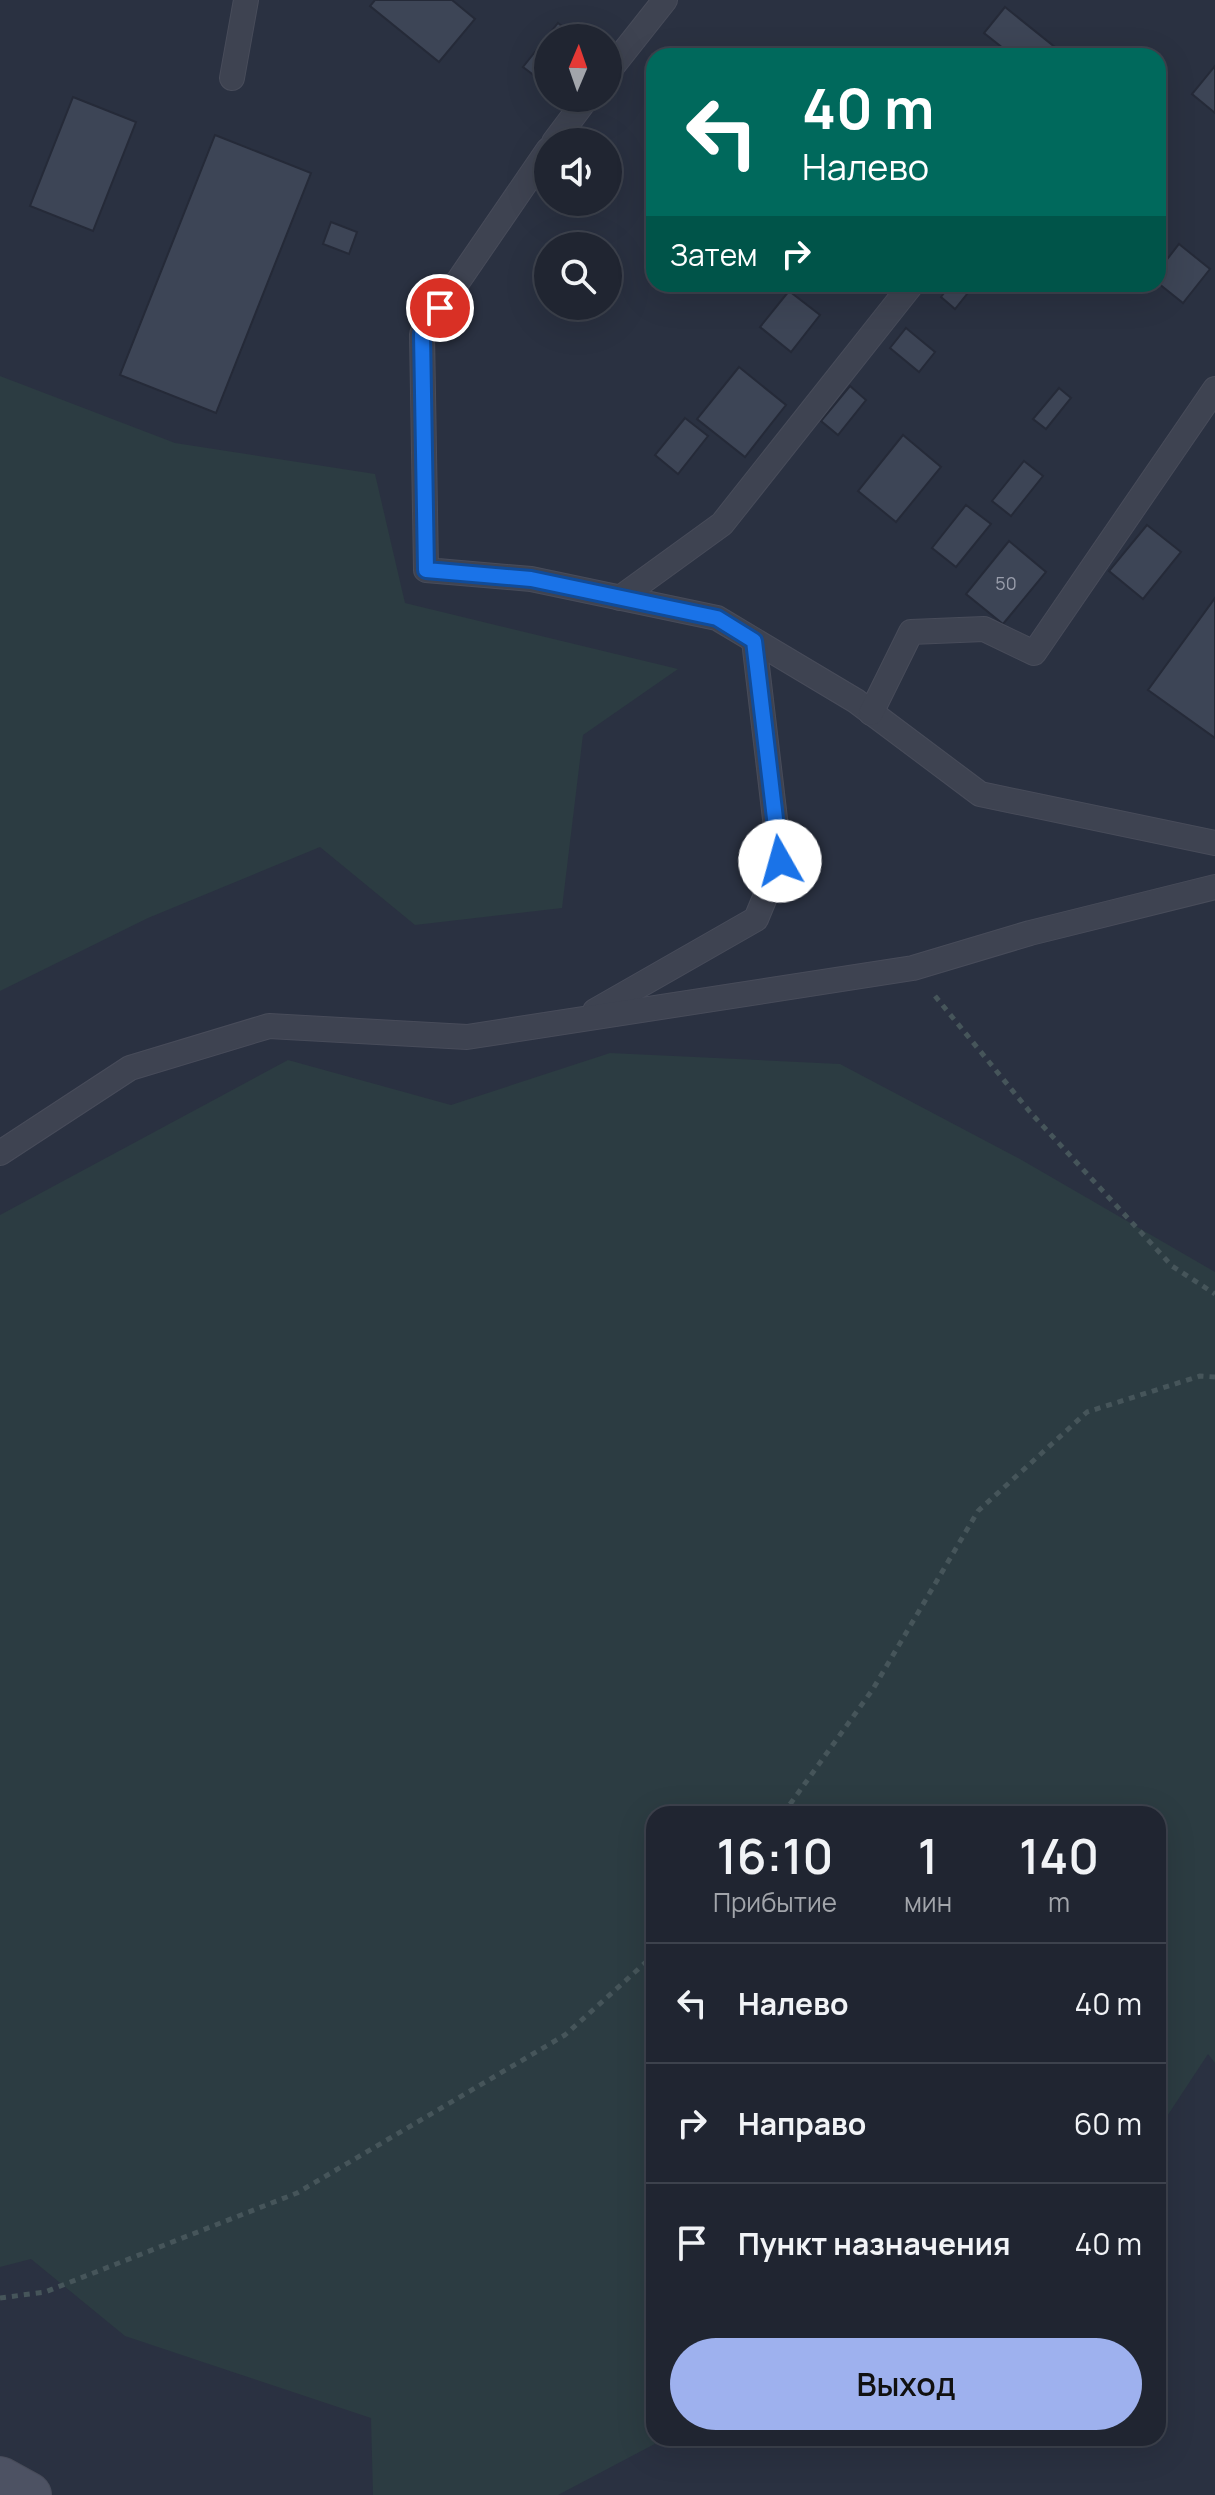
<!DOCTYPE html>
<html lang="ru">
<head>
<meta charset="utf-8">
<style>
  :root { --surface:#202531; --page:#2d313d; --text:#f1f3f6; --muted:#a2a5ab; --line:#3d424d; --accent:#9eb1ee }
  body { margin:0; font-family:Manrope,sans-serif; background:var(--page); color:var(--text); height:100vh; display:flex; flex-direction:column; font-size:30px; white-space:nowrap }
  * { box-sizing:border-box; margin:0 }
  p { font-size:26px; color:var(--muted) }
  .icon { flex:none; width:44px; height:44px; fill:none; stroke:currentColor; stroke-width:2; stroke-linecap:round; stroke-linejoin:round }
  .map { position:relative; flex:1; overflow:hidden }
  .drawer { position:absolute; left:646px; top:1806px; width:520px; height:640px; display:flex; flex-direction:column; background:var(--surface); border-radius:24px; box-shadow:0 8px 32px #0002,0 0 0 2px var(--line) }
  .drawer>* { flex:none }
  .top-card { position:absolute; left:646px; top:48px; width:520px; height:244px; border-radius:24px; box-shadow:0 8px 32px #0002,0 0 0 2px var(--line); background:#00695c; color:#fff; overflow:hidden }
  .needle { width:52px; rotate:2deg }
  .tools { position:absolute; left:534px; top:24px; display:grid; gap:16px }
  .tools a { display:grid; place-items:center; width:88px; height:88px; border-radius:50%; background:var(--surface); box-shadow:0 8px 32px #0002,0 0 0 2px var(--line); font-size:40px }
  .pin { position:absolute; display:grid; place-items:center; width:68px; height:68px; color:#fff; margin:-34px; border:4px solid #fff; border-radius:50%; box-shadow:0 2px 8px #0007 }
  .me { position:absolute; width:88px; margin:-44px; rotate:353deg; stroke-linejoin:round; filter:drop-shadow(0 0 6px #0008) }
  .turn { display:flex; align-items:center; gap:28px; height:168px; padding:0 24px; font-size:36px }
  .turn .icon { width:104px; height:104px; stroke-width:2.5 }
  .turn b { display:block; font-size:56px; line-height:68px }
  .then { display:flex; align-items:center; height:76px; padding:0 24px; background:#0003; gap:16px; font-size:30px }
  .eta { display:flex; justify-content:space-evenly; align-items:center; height:136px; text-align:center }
  .eta b { font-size:48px; font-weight:600; line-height:56px }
  .primary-button { display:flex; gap:16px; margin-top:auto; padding:16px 24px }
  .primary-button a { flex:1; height:92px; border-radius:48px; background:var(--accent); color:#111; font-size:32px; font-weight:600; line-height:92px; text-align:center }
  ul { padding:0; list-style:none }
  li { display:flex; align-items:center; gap:24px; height:120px; padding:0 24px; border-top:2px solid var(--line) }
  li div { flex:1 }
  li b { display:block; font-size:30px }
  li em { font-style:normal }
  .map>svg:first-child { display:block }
  .green { fill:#2c3c42 }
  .building { fill:#3d4556; stroke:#252a38; stroke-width:2 }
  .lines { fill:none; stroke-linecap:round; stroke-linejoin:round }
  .lane-casing { stroke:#484c5a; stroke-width:26 }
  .secondary-casing { stroke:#484c5a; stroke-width:46 }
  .path { stroke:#46555a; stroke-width:5; stroke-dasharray:6 6; stroke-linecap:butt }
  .lane { stroke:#3e4351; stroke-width:24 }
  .secondary { stroke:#4d5263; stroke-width:44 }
  .route-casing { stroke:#114b97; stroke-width:20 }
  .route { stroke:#1a73e8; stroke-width:14 }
  .labels { text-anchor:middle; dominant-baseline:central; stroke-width:8; stroke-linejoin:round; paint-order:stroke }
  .number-label { font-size:18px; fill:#9a9eac }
</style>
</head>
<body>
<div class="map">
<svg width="1215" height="2495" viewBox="0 0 1215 2495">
  <rect width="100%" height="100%" fill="#2a3141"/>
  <g class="green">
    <path d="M 0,376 L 175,443 L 375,474 L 405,603 L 678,669 L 583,735 L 562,908 L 415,925 L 320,847 L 148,918 L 0,991 Z"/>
    <path d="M 610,1053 L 840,1064 L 1020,1159 L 1215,1272 L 1215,2063 L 1208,2054 L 1158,2130 L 1158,1814 L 654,1814 L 654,2438 L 666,2438 L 558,2495 L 373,2495 L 371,2418 L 125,2336 L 31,2259 L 0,2267 L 0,1215 L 288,1060 L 451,1105 Z"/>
  </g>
  <g class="building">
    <path d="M 375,0 L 452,0 L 475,19 L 439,62 L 370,6 Z"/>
    <path d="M 1005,7 L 1056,48 L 1050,56 L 1013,56 L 984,33 Z"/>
    <path d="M 558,23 L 577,38 L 548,38 L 548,86 L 523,67 Z"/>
    <path d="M 1215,66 L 1215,113 L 1192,94 Z"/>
    <path d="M 73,97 L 136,122 L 93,231 L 30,206 Z"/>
    <path d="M 215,135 L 311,173 L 216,413 L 120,375 Z"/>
    <path d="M 331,222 L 357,232 L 349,254 L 323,244 Z"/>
    <path d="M 1179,244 L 1210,269 L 1183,303 L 1158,283 L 1158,271 Z"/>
    <path d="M 951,284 L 975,284 L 955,309 L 941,297 Z"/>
    <path d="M 789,291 L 820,315 L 791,352 L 760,327 Z"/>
    <path d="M 906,328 L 935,352 L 919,372 L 890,348 Z"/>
    <path d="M 739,367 L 786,405 L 745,457 L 697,419 Z"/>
    <path d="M 850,386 L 866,400 L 838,435 L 821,421 Z"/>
    <path d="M 1059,388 L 1071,398 L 1046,429 L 1033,419 Z"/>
    <path d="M 685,418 L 708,436 L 678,474 L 655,455 Z"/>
    <path d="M 903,435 L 941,467 L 896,522 L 858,491 Z"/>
    <path d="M 1024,461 L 1043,476 L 1011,516 L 992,501 Z"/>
    <path d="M 966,505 L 991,524 L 956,567 L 932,548 Z"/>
    <path d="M 1147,525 L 1181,552 L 1143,599 L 1109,571 Z"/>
    <path d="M 1009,541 L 1046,572 L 1003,624 L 966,594 Z"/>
    <path d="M 1215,598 L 1215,738 L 1148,690 Z"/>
  </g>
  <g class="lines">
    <g class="lane-casing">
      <g id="lane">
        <path d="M 608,72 L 665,0"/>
        <path d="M 232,78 L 246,0"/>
        <path d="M 554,142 L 587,98"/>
        <path d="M 548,150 L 422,334 L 426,570 L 531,579 L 717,618 L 856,701 L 980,794 L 1215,843"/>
        <path d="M 620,598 L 722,524 L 912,284"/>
        <path d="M 871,713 L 911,632 L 984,629 L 1034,653 L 1215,389"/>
        <path d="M 595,1011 L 756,919 L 780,861 L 754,641"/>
        <path d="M 0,1153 L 130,1068 L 269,1026 L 467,1037 L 913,968 L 1030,933 L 1215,887"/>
      </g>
    </g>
    <g class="secondary-casing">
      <path id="secondary" d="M 0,2479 L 29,2495"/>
    </g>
    <g class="path">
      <path d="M 935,996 L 1030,1112 L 1172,1266 L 1215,1294"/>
      <path d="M 783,1814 L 873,1689 L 978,1511 L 1087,1412 L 1200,1376 L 1215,1377"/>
      <path d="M 0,2298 L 45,2292 L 297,2193 L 565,2035 L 654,1955"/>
    </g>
    <use href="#lane" class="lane"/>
    <use href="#secondary" class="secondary"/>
  </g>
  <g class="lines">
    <g class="route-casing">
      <path id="route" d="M 440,308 L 422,334 L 426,570 L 531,579 L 717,618 L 754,641 L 780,861"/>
    </g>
    <use href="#route" class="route"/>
  </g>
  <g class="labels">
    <g class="number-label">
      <text x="1006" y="583">50</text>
    </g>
  </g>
</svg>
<div class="tools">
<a><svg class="needle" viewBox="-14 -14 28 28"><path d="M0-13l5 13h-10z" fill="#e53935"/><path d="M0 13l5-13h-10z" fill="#a2a5ab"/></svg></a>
<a><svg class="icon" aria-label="sound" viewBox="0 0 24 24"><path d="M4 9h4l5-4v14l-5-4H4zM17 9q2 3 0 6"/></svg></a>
<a><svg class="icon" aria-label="search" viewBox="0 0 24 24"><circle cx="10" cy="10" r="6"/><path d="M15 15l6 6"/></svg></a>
</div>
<div class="pin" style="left:440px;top:308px;background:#d93025"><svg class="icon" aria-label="arrive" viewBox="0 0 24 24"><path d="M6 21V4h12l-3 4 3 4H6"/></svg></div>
<svg class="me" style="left:780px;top:861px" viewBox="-20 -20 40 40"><circle r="19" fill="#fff"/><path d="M0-13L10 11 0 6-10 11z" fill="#1a73e8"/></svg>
<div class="top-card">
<div class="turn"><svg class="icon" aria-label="left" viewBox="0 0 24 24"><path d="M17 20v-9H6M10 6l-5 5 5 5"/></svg><div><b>40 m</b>Налево</div></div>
<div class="then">Затем<svg class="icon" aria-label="right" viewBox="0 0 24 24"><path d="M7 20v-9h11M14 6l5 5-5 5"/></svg></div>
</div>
<section class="drawer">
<div class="eta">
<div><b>16:10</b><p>Прибытие</p></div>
<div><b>1</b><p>мин</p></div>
<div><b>140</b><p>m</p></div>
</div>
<ul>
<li><svg class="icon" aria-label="left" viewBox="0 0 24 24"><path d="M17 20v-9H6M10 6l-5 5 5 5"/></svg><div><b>Налево</b></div><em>40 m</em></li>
<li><svg class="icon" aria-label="right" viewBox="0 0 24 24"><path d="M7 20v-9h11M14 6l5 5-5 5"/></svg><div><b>Направо</b></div><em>60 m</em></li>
<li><svg class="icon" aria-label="arrive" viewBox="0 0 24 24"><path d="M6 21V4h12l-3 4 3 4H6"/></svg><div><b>Пункт назначения</b></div><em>40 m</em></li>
</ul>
<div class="primary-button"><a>Выход</a></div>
</section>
</div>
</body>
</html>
